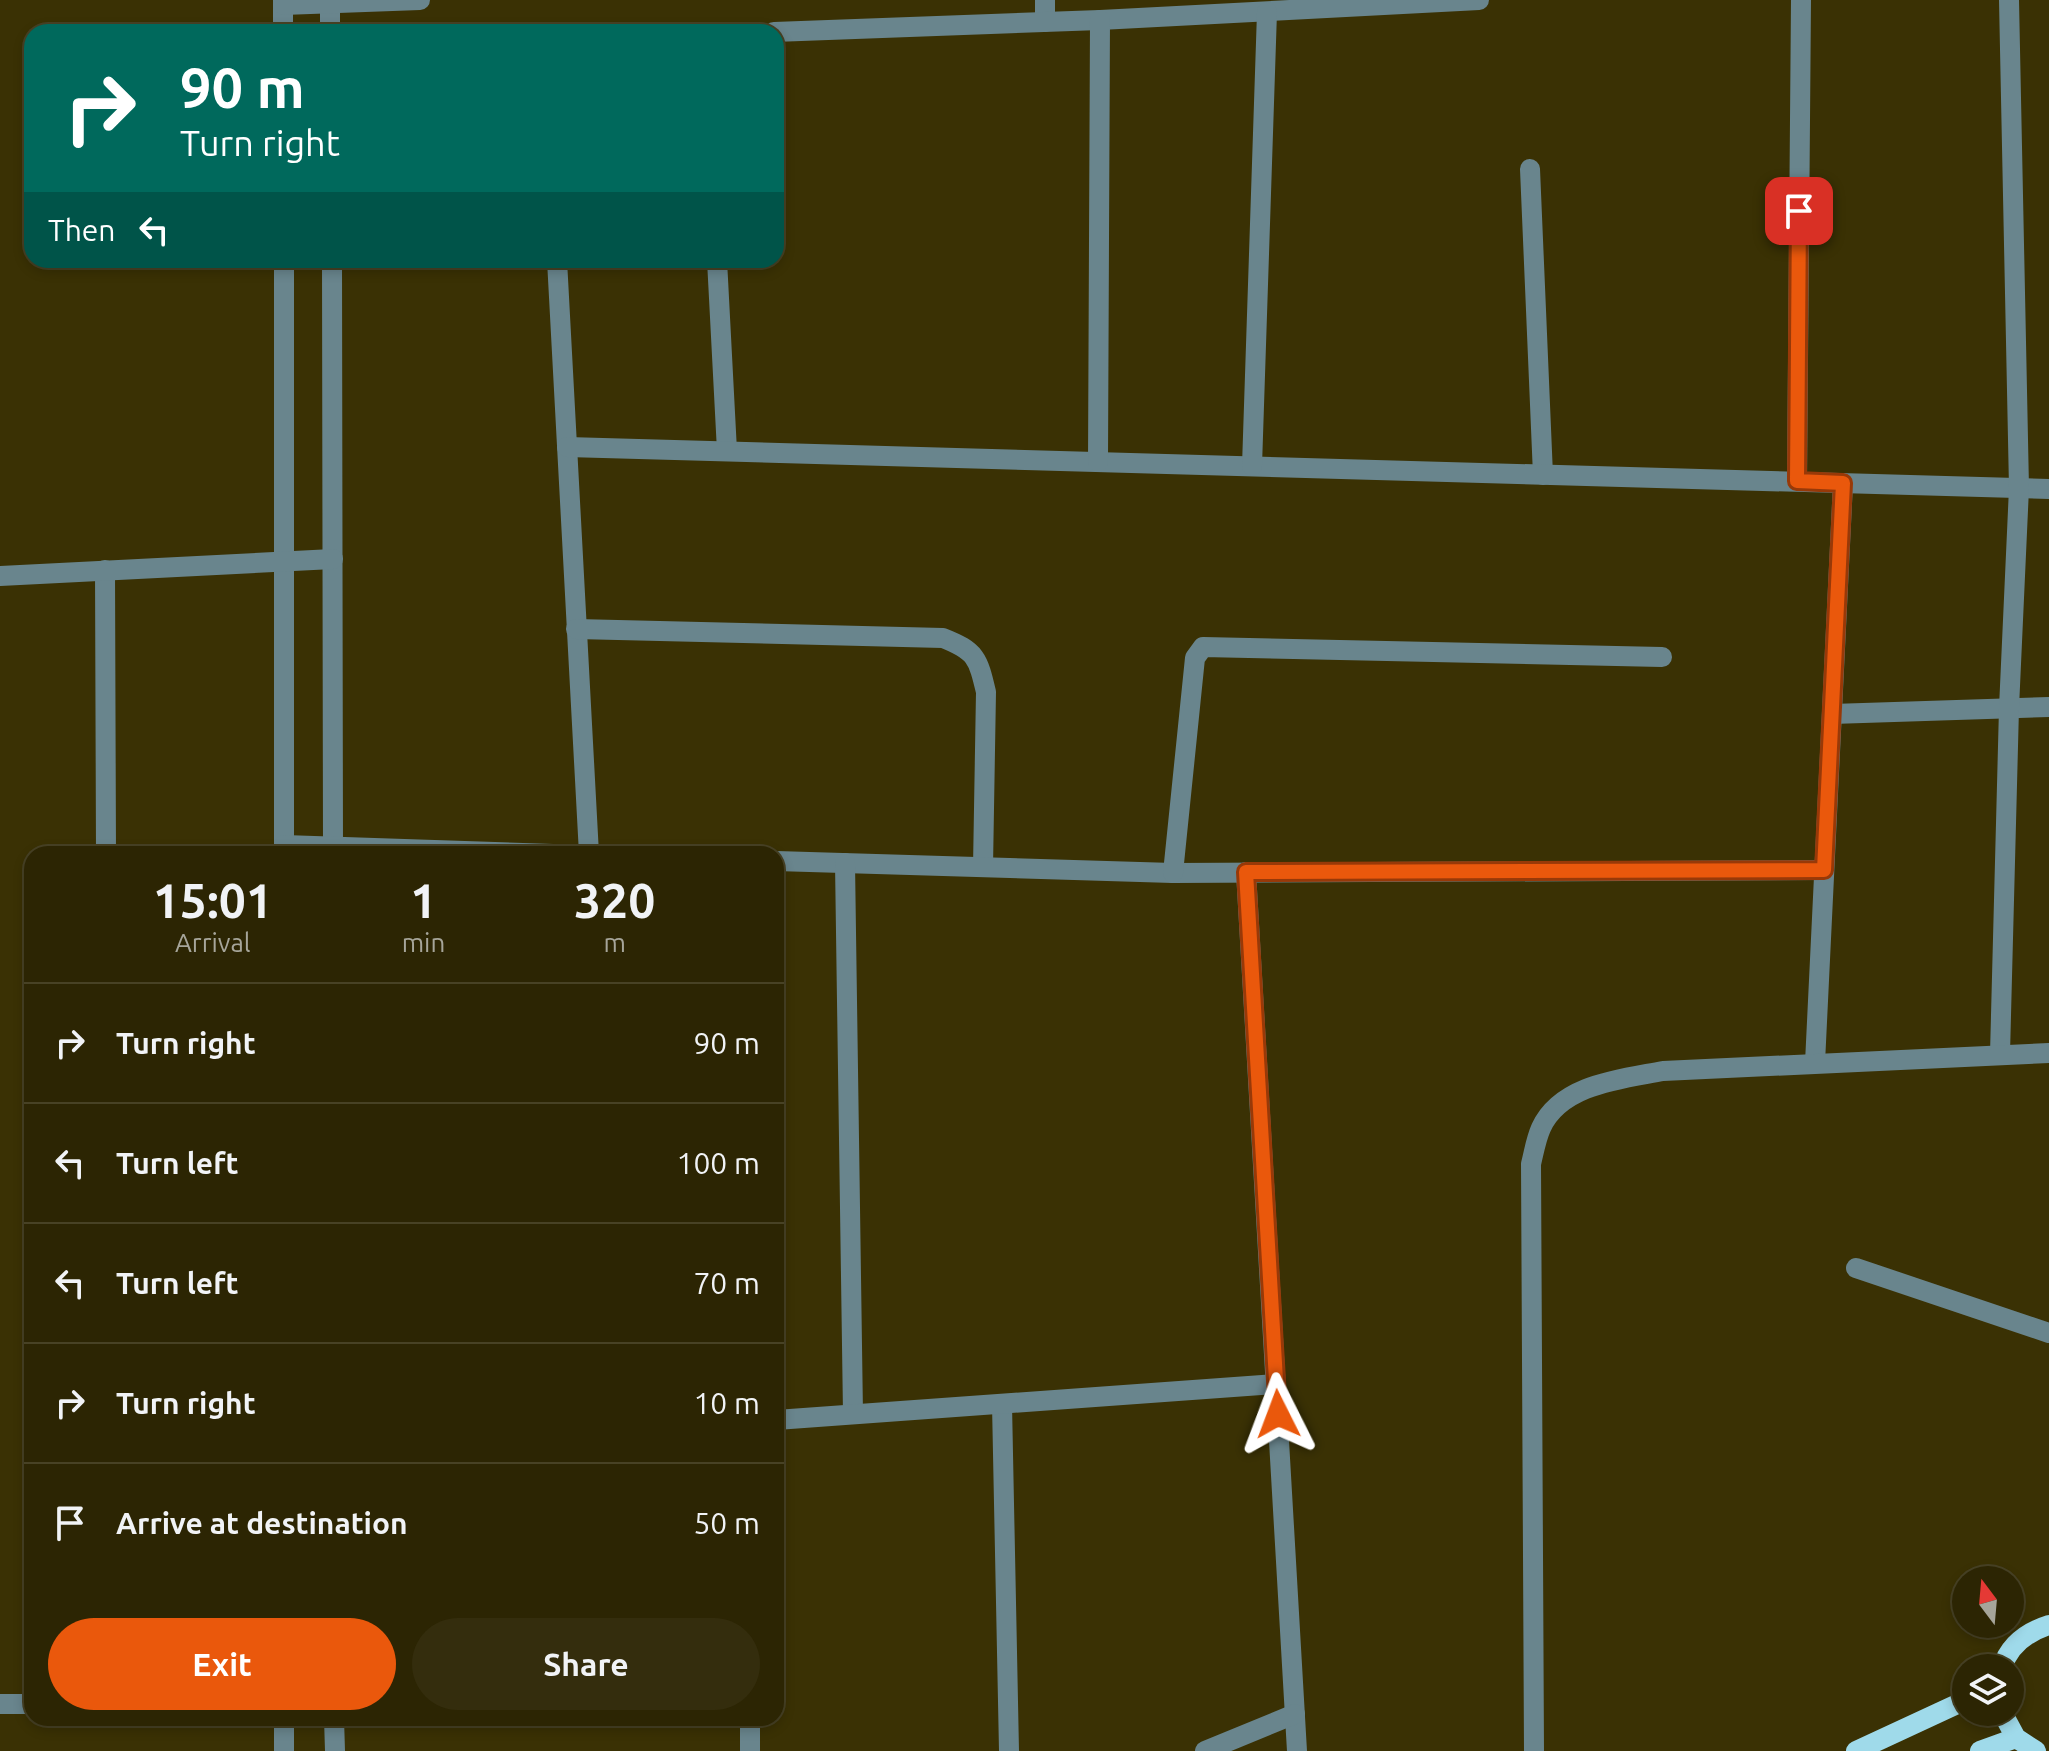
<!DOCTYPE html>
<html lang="en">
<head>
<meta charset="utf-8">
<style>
  :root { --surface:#2c2503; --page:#342d0d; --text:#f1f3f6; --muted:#a6a59a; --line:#484225; --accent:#ea580c }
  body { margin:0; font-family:Ubuntu,sans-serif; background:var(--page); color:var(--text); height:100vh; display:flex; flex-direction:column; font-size:30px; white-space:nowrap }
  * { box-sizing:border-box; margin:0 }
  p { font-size:26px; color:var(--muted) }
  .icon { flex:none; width:44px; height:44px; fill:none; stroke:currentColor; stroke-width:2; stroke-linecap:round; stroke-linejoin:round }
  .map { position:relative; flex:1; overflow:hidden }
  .sheet { position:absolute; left:24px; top:846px; width:760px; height:880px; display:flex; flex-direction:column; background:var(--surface); border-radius:24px; box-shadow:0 4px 12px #0003,0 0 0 2px var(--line) }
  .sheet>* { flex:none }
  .hud { position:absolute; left:24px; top:24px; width:760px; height:244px; border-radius:24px; box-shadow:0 4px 12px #0003,0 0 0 2px var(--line); background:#00695c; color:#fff; overflow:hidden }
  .needle { width:52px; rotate:344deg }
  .buttons { position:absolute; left:1952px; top:1566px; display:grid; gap:16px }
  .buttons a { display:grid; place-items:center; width:72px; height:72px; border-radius:50%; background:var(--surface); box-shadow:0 4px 12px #0003,0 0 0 2px var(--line); font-size:40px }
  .pin { position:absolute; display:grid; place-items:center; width:68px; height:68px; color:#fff; margin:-34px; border-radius:16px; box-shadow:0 4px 12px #0006 }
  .me { position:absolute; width:88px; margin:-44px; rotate:357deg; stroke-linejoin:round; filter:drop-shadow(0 0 6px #0008) }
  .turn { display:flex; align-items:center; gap:28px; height:168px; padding:0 24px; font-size:36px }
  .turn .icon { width:104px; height:104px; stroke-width:2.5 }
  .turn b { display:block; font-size:56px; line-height:68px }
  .then { display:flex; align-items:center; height:76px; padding:0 24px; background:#0003; gap:16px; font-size:30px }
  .eta { display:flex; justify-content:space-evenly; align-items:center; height:136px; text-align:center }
  .eta b { font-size:48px; font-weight:700; line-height:56px }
  .action { display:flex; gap:16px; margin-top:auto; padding:16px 24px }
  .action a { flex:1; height:92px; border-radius:48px; background:var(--accent); color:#fff; font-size:32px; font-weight:700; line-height:92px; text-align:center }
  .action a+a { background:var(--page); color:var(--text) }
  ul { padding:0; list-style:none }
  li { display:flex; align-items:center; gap:24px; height:120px; padding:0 24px; border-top:2px solid var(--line) }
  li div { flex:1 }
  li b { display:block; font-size:30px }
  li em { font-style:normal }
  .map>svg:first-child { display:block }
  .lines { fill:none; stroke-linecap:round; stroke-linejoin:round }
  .minor { stroke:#69858d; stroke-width:20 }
  .major { stroke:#9fdaea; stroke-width:20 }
  .route-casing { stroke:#983908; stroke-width:20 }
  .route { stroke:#ea580c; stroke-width:14 }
</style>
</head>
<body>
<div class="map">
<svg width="2049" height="1751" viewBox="0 0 2049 1751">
  <rect width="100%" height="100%" fill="#3a3104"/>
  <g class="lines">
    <g class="minor">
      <path d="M 283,0 L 283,32"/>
      <path d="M 330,0 L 330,32"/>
      <path d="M 283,5 L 420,0"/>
      <path d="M 1045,22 L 1045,0"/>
      <path d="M 774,32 L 1100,20 L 1479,0"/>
      <path d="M 1530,169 L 1543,475"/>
      <path d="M 284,260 L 284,854"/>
      <path d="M 332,260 L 333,854"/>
      <path d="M 557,260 L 589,854"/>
      <path d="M 717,260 L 727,451"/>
      <path d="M 567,447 L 2049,489"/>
      <path d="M 1098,462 L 1100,20"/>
      <path d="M 1252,466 L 1267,12"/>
      <path d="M 1797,481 L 1801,0"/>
      <path d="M 105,570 L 106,854"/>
      <path d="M 0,576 L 333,559"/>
      <path d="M 576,629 L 943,638 C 976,651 978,658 986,692 L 983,867"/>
      <path d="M 1832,714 L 2049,707"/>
      <path d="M 284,845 L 553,854"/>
      <path d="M 776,861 L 1173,873 L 1824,870"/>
      <path d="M 845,863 L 853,1414"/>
      <path d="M 1246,872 L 1297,1751"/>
      <path d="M 1173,873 L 1195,658 L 1203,647 L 1662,657"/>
      <path d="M 2000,1054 L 2009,708 L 2019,488 L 2009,0"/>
      <path d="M 1815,1063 L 1843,483"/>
      <path d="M 1856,1268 L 2049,1333"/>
      <path d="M 1002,1404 L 1009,1751"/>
      <path d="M 776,1420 L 1276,1384"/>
      <path d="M 0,1704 L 32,1704"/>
      <path d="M 284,1718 L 284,1751"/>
      <path d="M 334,1718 L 335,1751"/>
      <path d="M 750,1751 L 750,1718"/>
      <path d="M 1205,1751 L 1295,1714"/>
      <path d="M 1534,1751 L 1531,1164 C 1534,1152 1536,1139 1541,1128 C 1561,1084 1622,1079 1663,1071 L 2049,1053"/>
    </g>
    <g class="major">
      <path d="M 2002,1668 C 2009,1645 2027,1632 2049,1625"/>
      <path d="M 2002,1712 L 2016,1738 L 2036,1751"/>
      <path d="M 1856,1751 L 1966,1700"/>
      <path d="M 1980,1751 L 2016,1738"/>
    </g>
  </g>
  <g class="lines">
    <g class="route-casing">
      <path id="route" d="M 1278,1414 L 1246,872 L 1824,870 L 1843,483 L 1797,481 L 1799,211"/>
    </g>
    <use href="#route" class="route"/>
  </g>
</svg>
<div class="buttons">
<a><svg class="needle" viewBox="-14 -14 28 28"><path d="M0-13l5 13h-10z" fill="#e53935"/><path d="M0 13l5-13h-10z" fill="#a6a59a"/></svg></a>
<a><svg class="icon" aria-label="layers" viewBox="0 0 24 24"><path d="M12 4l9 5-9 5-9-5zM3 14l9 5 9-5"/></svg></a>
</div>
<div class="pin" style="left:1799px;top:211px;background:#d93025"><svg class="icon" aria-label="arrive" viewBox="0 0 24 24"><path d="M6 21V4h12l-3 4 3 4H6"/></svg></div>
<svg class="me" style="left:1278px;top:1414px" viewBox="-20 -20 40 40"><path d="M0-17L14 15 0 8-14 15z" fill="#ea580c" stroke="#fff" stroke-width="4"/></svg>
<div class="hud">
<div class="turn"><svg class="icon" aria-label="right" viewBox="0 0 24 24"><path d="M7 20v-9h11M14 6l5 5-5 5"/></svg><div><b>90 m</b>Turn right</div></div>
<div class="then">Then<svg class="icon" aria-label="left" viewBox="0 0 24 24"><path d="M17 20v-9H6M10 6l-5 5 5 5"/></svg></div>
</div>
<section class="sheet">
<div class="eta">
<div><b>15:01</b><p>Arrival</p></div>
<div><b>1</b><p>min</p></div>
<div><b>320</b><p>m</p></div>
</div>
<ul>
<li><svg class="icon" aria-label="right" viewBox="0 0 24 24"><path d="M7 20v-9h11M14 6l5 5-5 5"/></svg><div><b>Turn right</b></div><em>90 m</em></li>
<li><svg class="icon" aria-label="left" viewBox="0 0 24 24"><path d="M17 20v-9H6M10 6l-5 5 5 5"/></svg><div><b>Turn left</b></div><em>100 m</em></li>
<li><svg class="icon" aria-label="left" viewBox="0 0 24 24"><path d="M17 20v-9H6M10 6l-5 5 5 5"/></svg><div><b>Turn left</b></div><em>70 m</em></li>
<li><svg class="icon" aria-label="right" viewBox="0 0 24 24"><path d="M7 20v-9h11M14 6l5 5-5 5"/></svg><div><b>Turn right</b></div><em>10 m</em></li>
<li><svg class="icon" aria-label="arrive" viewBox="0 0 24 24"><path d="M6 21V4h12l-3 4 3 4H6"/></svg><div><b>Arrive at destination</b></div><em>50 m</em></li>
</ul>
<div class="action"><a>Exit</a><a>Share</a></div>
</section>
</div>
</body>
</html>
